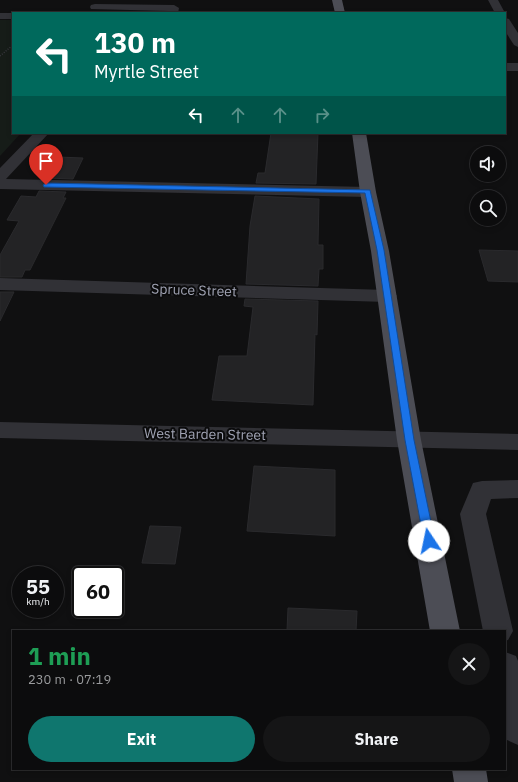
<!DOCTYPE html>
<html lang="en">
<head>
<meta charset="utf-8">
<style>
  :root { --surface:#0c0c0d; --page:#151516; --text:#f1f3f6; --muted:#9a9b9d; --line:#2c2c2e; --accent:#0f766e }
  body { margin:0; font-family:"IBM Plex Sans",sans-serif; background:var(--page); color:var(--text); height:100vh; display:flex; flex-direction:column; font-size:15px; white-space:nowrap }
  * { box-sizing:border-box; margin:0 }
  p { font-size:13px; color:var(--muted) }
  .icon { flex:none; width:22px; height:22px; fill:none; stroke:currentColor; stroke-width:2; stroke-linecap:round; stroke-linejoin:round }
  .map { position:relative; flex:1; overflow:hidden }
  .details { position:absolute; left:12px; top:630px; width:494px; height:140px; display:flex; flex-direction:column; background:var(--surface); border-radius:0px; box-shadow:0 2px 6px #0003,0 0 0 1px var(--line) }
  .details>* { flex:none }
  .hud { position:absolute; left:12px; top:12px; width:494px; height:122px; border-radius:0px; box-shadow:0 2px 6px #0003,0 0 0 1px var(--line); background:#00695c; color:#fff; overflow:hidden }
  .controls { position:absolute; left:470px; top:146px; display:grid; gap:8px }
  .controls a { display:grid; place-items:center; width:36px; height:36px; border-radius:50%; background:var(--surface); box-shadow:0 2px 6px #0003,0 0 0 1px var(--line); font-size:20px }
  .speed { position:absolute; left:12px; top:566px; display:flex; gap:8px; font-size:20px; font-weight:700; text-align:center }
  .speed>* { display:grid; place-content:center; width:52px; height:52px; border-radius:50%; background:var(--surface); box-shadow:0 2px 6px #0003,0 0 0 1px var(--line); line-height:1 }
  .speed small { font-size:10px; font-weight:400 }
  .speed .limit { border:2px solid #111; border-radius:6px; background:#fff; color:#111 }
  .pin { position:absolute; display:grid; place-items:center; width:34px; height:34px; color:#fff; margin:-41px -17px; border-radius:50% 50% 50% 0; rotate:-45deg; box-shadow:0 0 4px #0007 }
  .pin .icon { rotate:45deg }
  .me { position:absolute; width:44px; margin:-22px; rotate:349deg; stroke-linejoin:round; filter:drop-shadow(0 0 3px #0008) }
  .turn { display:flex; align-items:center; gap:14px; height:84px; padding:0 16px; font-size:18px }
  .turn .icon { width:52px; height:52px; stroke-width:2.5 }
  .turn b { display:block; font-size:28px; line-height:34px }
  .lanes { display:flex; align-items:center; height:38px; padding:0 16px; background:#0003; justify-content:center; gap:20px; direction:ltr }
  .lanes .off { opacity:.35 }
  .round { display:grid; place-items:center; flex:none; width:42px; height:42px; border-radius:21px; background:var(--page) }
  .head { display:flex; align-items:center; justify-content:space-between; height:68px; padding:0 16px }
  h1 { font-size:24px; font-weight:700; line-height:30px; color:#1e9e55 }
  .button { display:flex; gap:8px; margin-top:auto; padding:8px 16px }
  .button a { flex:1; height:46px; border-radius:24px; background:var(--accent); color:#fff; font-size:16px; font-weight:700; line-height:46px; text-align:center }
  .button a+a { background:var(--page); color:var(--text) }
  .map>svg:first-child { display:block }
  .green { fill:#161c18 }
  .building { fill:#232325; stroke:#2a2a2d }
  .lines { fill:none; stroke-linecap:round; stroke-linejoin:round }
  .path { stroke:#37373d; stroke-width:1.5; stroke-dasharray:1 1.5; stroke-linecap:butt }
  .minor { fill:#313136; fill-rule:evenodd }
  .major { fill:#4c4d55; fill-rule:evenodd }
  .route { fill:#1a73e8; stroke:#114b97 }
  .labels { text-anchor:middle; dominant-baseline:central; stroke-width:4; stroke-linejoin:round; paint-order:stroke }
  .street-label { font-size:14px; fill:#a0a3b3; stroke:#0b0b0c }
</style>
</head>
<body>
<div class="map">
<svg width="518" height="782" viewBox="0 0 518 782">
  <rect width="100%" height="100%" fill="#101011"/>
  <path class="green" d="M 0,20 L 13,20 L 13,133 L 21,133 L 0,156 Z"/>
  <g class="building">
    <path d="M 271,133 L 318,133 L 316,184 L 256,183 L 258,173 L 265,173 Z"/>
    <path d="M 58,157 L 83,158 L 73,179 L 46,178 Z"/>
    <path d="M 39,191 L 66,192 L 63,198 L 66,198 L 30,270 L 25,270 L 22,277 L 0,277 L 0,255 L 19,221 L 7,220 L 21,196 L 36,197 Z"/>
    <path d="M 255,196 L 319,199 L 318,245 L 323,245 L 323,269 L 319,269 L 318,286 L 246,284 L 250,226 Z"/>
    <path d="M 479,250 L 518,251 L 518,282 L 488,281 Z"/>
    <path d="M 0,292 L 14,292 L 0,321 Z"/>
    <path d="M 245,299 L 318,301 L 317,335 L 315,334 L 313,405 L 212,400 L 219,356 L 247,356 L 253,307 L 244,306 Z"/>
    <path d="M 254,466 L 335,470 L 335,536 L 247,531 Z"/>
    <path d="M 150,526 L 181,527 L 175,564 L 142,563 Z"/>
    <path d="M 288,608 L 357,611 L 356,631 L 287,631 Z"/>
  </g>
  <g class="lines">
    <path class="path" d="M 0,56 L 13,45"/>
    <g class="minor">
      <path d="M 488,0 L 498,0 L 505,13 L 505,14 L 495,13 Z"/>
      <path d="M 95,4 L 174,5 L 179,8 L 178,13 L 168,13 L 168,11 L 91,9 L 90,7 L 91,5 Z"/>
      <path d="M 0,13 L 14,13 L 13,19 L 0,19 Z"/>
      <path d="M 505,18 L 509,19 L 518,33 L 518,47 L 514,45 L 505,31 Z"/>
      <rect x="505" y="63" width="13" height="8"/>
      <path d="M 34,133 L 49,133 L 6,179 L 368,187 L 374,189 L 376,192 L 374,195 L 368,197 L 0,189 L 0,168 Z"/>
      <path d="M 0,278 L 387,290 L 394,292 L 397,296 L 394,300 L 387,302 L 0,290 Z"/>
      <path d="M 0,422 L 518,434 L 518,450 L 0,438 Z"/>
      <path d="M 518,480 L 518,498 L 491,499 L 486,514 L 513,631 L 508,640 L 505,641 L 505,631 L 483,631 L 460,514 L 473,483 L 482,481 Z"/>
      <path d="M 505,652 L 516,656 L 518,661 L 518,745 L 507,740 L 505,736 Z"/>
    </g>
    <g class="major">
      <path d="M 332,0 L 342,0 L 345,13 L 335,13 Z"/>
      <path d="M 352,133 L 366,133 L 376,192 L 389,251 L 421,440 L 460,631 L 430,631 L 397,440 L 371,251 L 360,192 Z"/>
      <path d="M 452,769 L 486,769 L 488,782 L 454,782 Z"/>
    </g>
  </g>
  <path class="route" d="M 46,183 L 370,190 L 384,250 L 414,440 L 435,541 L 433,544 L 429,546 L 425,544 L 424,541 L 405,440 L 377,250 L 365,193 L 44,187 L 43,185 Z"/>
  <g class="labels">
    <g class="street-label">
      <text transform="translate(194 290) rotate(2)">Spruce Street</text>
      <text transform="translate(205 434) rotate(1)">West Barden Street</text>
    </g>
  </g>
</svg>
<div class="controls">
<a><svg class="icon" aria-label="sound" viewBox="0 0 24 24"><path d="M4 9h4l5-4v14l-5-4H4zM17 9q2 3 0 6"/></svg></a>
<a><svg class="icon" aria-label="search" viewBox="0 0 24 24"><circle cx="10" cy="10" r="6"/><path d="M15 15l6 6"/></svg></a>
</div>
<div class="speed"><div>55<small>km/h</small></div><div class="limit">60</div></div>
<div class="pin" style="left:46px;top:185px;background:#d93025"><svg class="icon" aria-label="arrive" viewBox="0 0 24 24"><path d="M6 21V4h12l-3 4 3 4H6"/></svg></div>
<svg class="me" style="left:429px;top:541px" viewBox="-20 -20 40 40"><circle r="19" fill="#fff"/><path d="M0-13L10 11 0 6-10 11z" fill="#1a73e8"/></svg>
<div class="hud">
<div class="turn"><svg class="icon" aria-label="left" viewBox="0 0 24 24"><path d="M17 20v-9H6M10 6l-5 5 5 5"/></svg><div><b>130 m</b>Myrtle Street</div></div>
<div class="lanes"><svg class="icon" aria-label="left" viewBox="0 0 24 24"><path d="M17 20v-9H6M10 6l-5 5 5 5"/></svg><svg class="icon off" aria-label="ahead" viewBox="0 0 24 24"><path d="M12 20V5M6 11l6-6 6 6"/></svg><svg class="icon off" aria-label="ahead" viewBox="0 0 24 24"><path d="M12 20V5M6 11l6-6 6 6"/></svg><svg class="icon off" aria-label="right" viewBox="0 0 24 24"><path d="M7 20v-9h11M14 6l5 5-5 5"/></svg></div>
</div>
<section class="details">
<div class="head"><div><h1>1 min</h1><p>230 m · 07:19</p></div><a class="round"><svg class="icon" aria-label="close" viewBox="0 0 24 24"><path d="M6 6l12 12M18 6L6 18"/></svg></a></div>
<div class="button"><a>Exit</a><a>Share</a></div>
</section>
</div>
</body>
</html>
